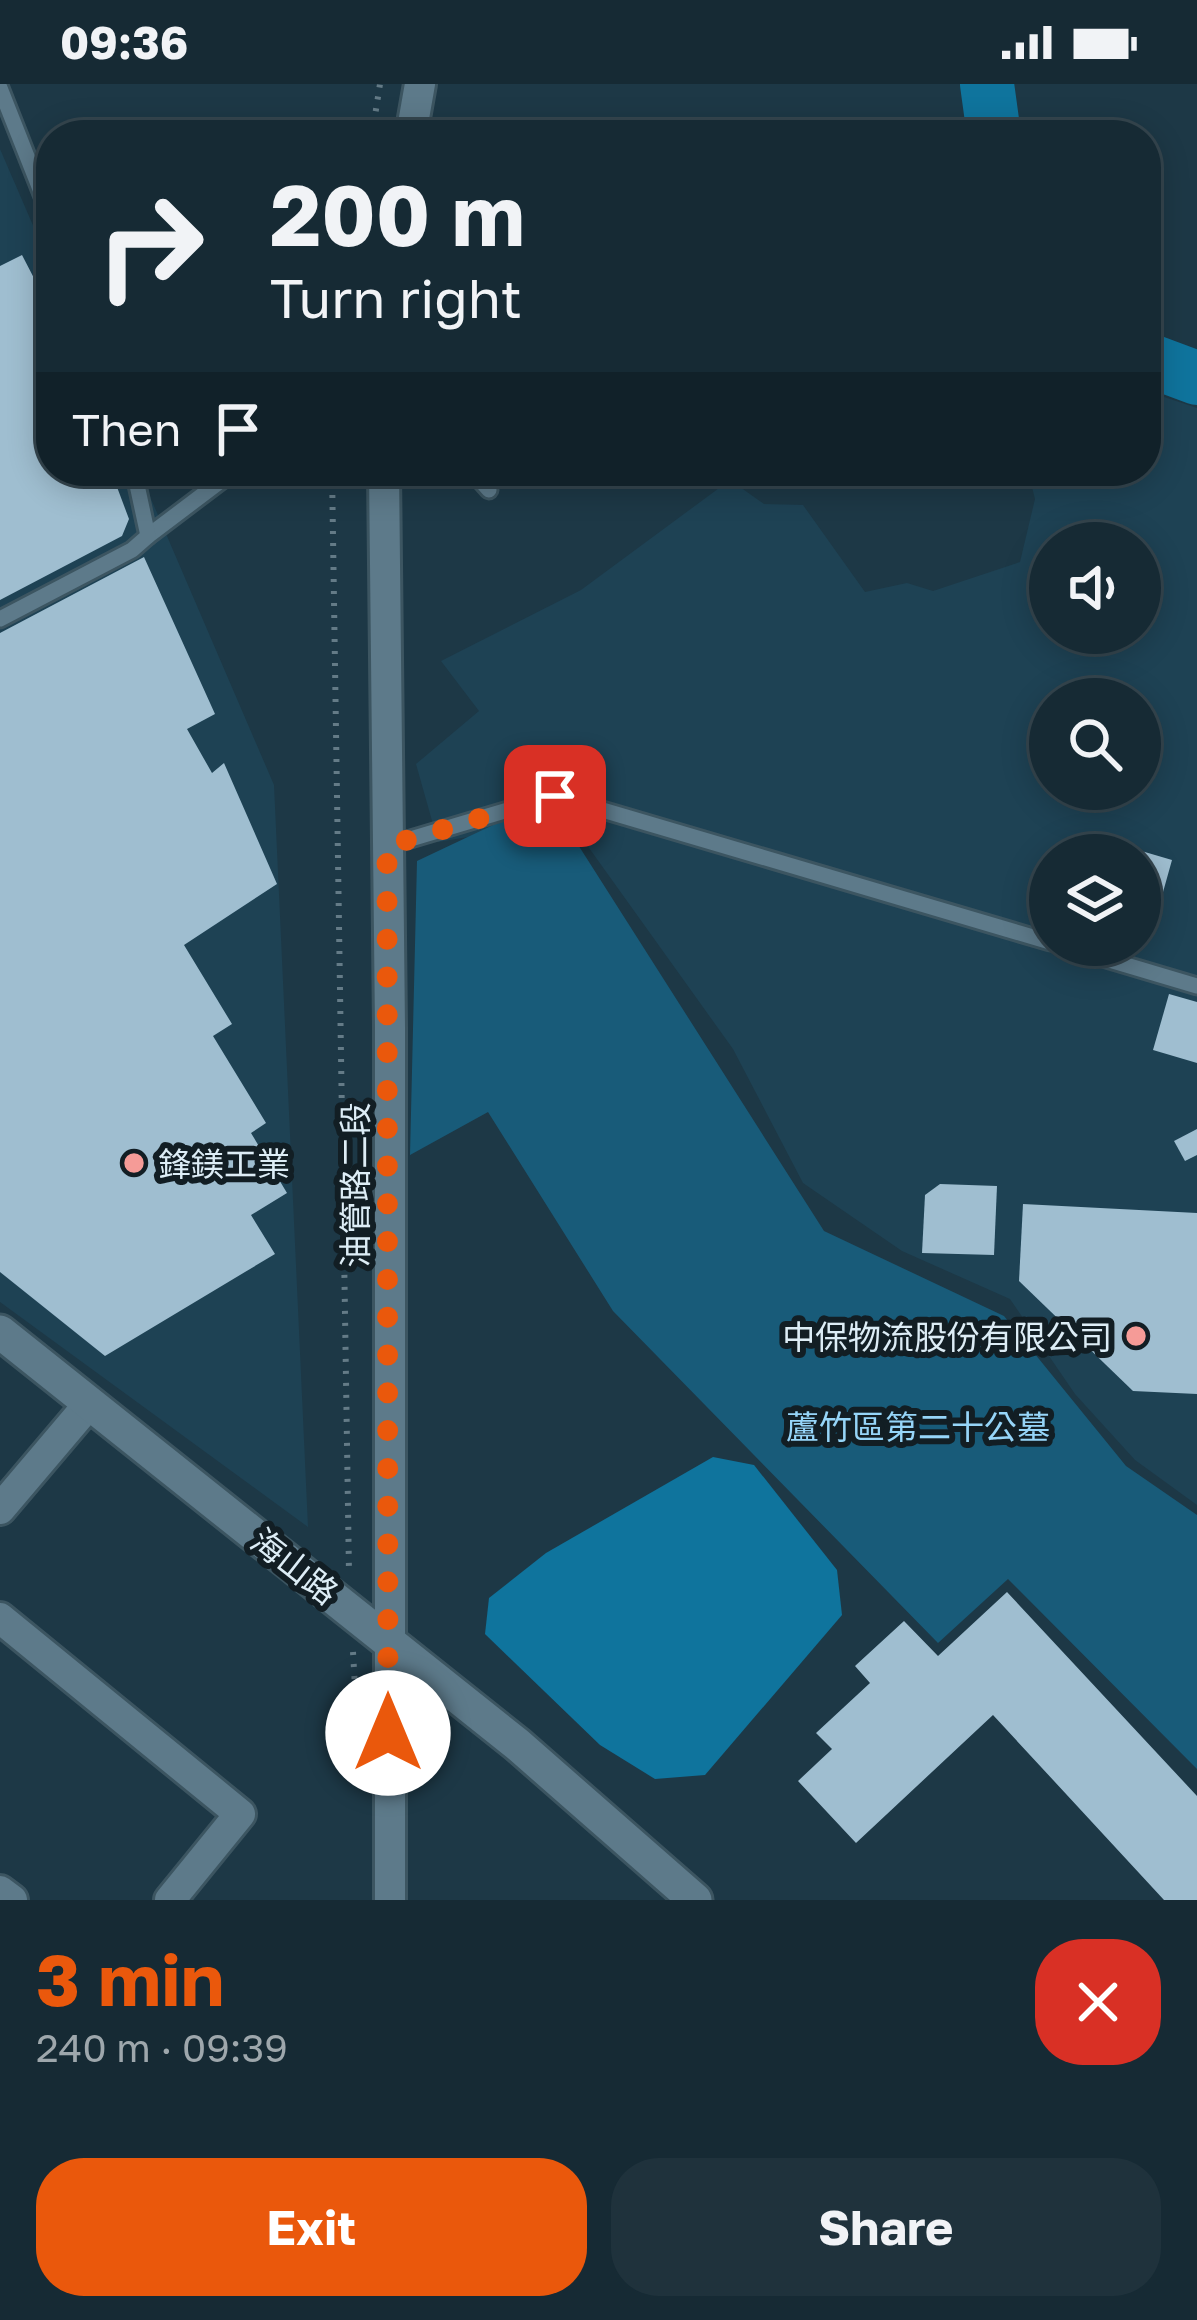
<!DOCTYPE html>
<html lang="en">
<head>
<meta charset="utf-8">
<style>
  :root { --surface:#162a34; --page:#1f323c; --text:#f1f3f6; --muted:#9ea7ac; --line:#35464f; --accent:#ea580c }
  body { margin:0; font-family:"Golos Text","Noto Sans TC",sans-serif; background:var(--page); color:var(--text); height:100vh; display:flex; flex-direction:column; font-size:45px; white-space:nowrap }
  * { box-sizing:border-box; margin:0 }
  p { font-size:39px; color:var(--muted) }
  .icon { flex:none; width:66px; height:66px; fill:none; stroke:currentColor; stroke-width:2; stroke-linecap:round; stroke-linejoin:round }
  .map { position:relative; height:1816px; overflow:hidden }
  .sheet { display:flex; flex-direction:column; background:var(--surface); flex:1 }
  .sheet>* { flex:none }
  .guide { position:absolute; left:36px; top:36px; width:1125px; height:366px; border-radius:48px; box-shadow:0 6px 30px #0003,0 0 0 3px var(--line); background:#162a34; color:var(--text); overflow:hidden }
  .tools { position:absolute; left:1029px; top:438px; display:grid; gap:24px }
  .tools a { display:grid; place-items:center; width:132px; height:132px; border-radius:50%; background:var(--surface); box-shadow:0 6px 30px #0003,0 0 0 3px var(--line); font-size:60px }
  .pin { position:absolute; display:grid; place-items:center; width:102px; height:102px; color:#fff; margin:-51px; border-radius:24px; box-shadow:0 6px 18px #0006 }
  .me { position:absolute; width:132px; margin:-66px; rotate:0deg; stroke-linejoin:round; filter:drop-shadow(0 0 9px #0008) }
  .turn { display:flex; align-items:center; gap:42px; height:252px; padding:0 36px; font-size:54px }
  .turn .icon { width:156px; height:156px; stroke-width:2.5 }
  .turn b { display:block; font-size:84px; line-height:102px }
  .then { display:flex; align-items:center; height:114px; padding:0 36px; background:#0003; gap:24px; font-size:45px }
  .round { display:grid; place-items:center; flex:none; width:126px; height:126px; border-radius:48px; background:var(--page) }
  .overview { display:flex; align-items:center; justify-content:space-between; height:204px; padding:0 36px }
  h1 { font-size:72px; font-weight:700; line-height:90px; color:var(--accent) }
  .button { display:flex; gap:24px; margin-top:auto; padding:24px 36px }
  .button a { flex:1; height:138px; border-radius:48px; background:var(--accent); color:#fff; font-size:48px; font-weight:700; line-height:138px; text-align:center }
  .button a+a { background:var(--page); color:var(--text) }
  .status { display:flex; justify-content:space-between; align-items:center; height:84px; padding:0 60px; background:var(--surface); direction:ltr }
  .status svg { height:33px; fill:currentColor }
  .map>svg:first-child { display:block }
  .built { fill:#1e4254; fill-rule:evenodd }
  .green { fill:#185b79 }
  .water { fill:#0f749d }
  .lines { fill:none; stroke-linecap:round; stroke-linejoin:round }
  .river { stroke:#0f749d; stroke-width:54 }
  .building { fill:#9fbed0 }
  .service-casing { stroke:#3c5561; stroke-width:21 }
  .minor-casing { stroke:#3c5561; stroke-width:36 }
  .secondary-casing { stroke:#3c5561; stroke-width:39 }
  .path { stroke:#647b87; stroke-width:6; stroke-dasharray:3 9; stroke-linecap:butt }
  .service { stroke:#5d7a8a; stroke-width:15 }
  .minor { stroke:#5d7a8a; stroke-width:30 }
  .secondary { stroke:#5d7a8a; stroke-width:33 }
  .route { stroke:#ea580c; stroke-width:21; stroke-dasharray:0 37.8 }
  .poi-dot { fill:#f59b97; stroke:#121e24; stroke-width:4.5 }
  .labels { text-anchor:middle; dominant-baseline:central; stroke-width:12; stroke-linejoin:round; paint-order:stroke }
  .poi-label { font-size:33px; fill:#ddedf6; stroke:#121e24; text-anchor:start }
  .street-label { font-size:33px; fill:#ddedf6; stroke:#121e24 }
  .park-label { font-size:33px; fill:#96d5f8; stroke:#121e24 }
</style>
</head>
<body>
<div class="status"><b>09:36</b><svg viewBox="0 0 49 12"><path d="M0 12V9h3v3zM5 12V6h3v6zM10 12V3h3v9zM15 12V0h3v12zM26 1h20v11H26zM47 4h2v5h-2z"/></svg></div>
<div class="map">
<svg width="1197" height="1816" viewBox="0 0 1197 1816">
  <rect width="100%" height="100%" fill="#1d3846"/>
  <g class="built">
    <path d="M 0,65 L 51,183 L 51,387 L 139,387 L 274,701 L 308,1443 L 0,1218 Z"/>
    <path d="M 1146,307 L 1197,324 L 1197,1421 L 1135,1376 L 1075,1310 L 1010,1215 L 902,1167 L 803,1099 L 733,965 L 569,736 L 438,758 L 416,680 L 479,627 L 441,577 L 581,506 L 730,396 L 764,420 L 803,421 L 865,508 L 907,499 L 933,507 L 1020,478 L 1035,415 L 1028,387 L 1146,387 ZM 1050,459 L 1140,459 L 1140,549 L 1050,549 ZM 1050,615 L 1140,615 L 1140,705 L 1050,705 ZM 1050,771 L 1140,771 L 1140,861 L 1050,861 Z"/>
  </g>
  <path class="green" d="M 527,725 L 561,734 L 824,1147 L 1004,1232 L 1126,1382 L 1197,1431 L 1197,1685 L 1008,1495 L 938,1559 L 613,1227 L 488,1028 L 410,1071 L 417,777 Z"/>
  <path class="water" d="M 713,1373 L 754,1381 L 837,1486 L 842,1531 L 705,1691 L 655,1695 L 600,1661 L 485,1550 L 489,1514 L 546,1469 Z"/>
  <g class="lines">
    <g class="river">
      <path d="M 987,0 L 994,51"/>
      <path d="M 1146,275 L 1197,294"/>
    </g>
  </g>
  <g class="building">
    <path d="M 22,171 L 51,227 L 51,302 L 41,307 L 51,328 L 51,387 L 111,387 L 129,435 L 122,452 L 0,516 L 0,182 Z"/>
    <path d="M 144,473 L 215,630 L 187,645 L 212,689 L 224,679 L 277,800 L 184,861 L 232,940 L 213,952 L 266,1039 L 251,1049 L 287,1109 L 251,1131 L 275,1170 L 105,1272 L 0,1188 L 0,549 Z"/>
    <path d="M 1121,761 L 1172,776 L 1153,844 L 1140,840 L 1140,771 L 1118,771 Z"/>
    <path d="M 1169,910 L 1197,918 L 1197,979 L 1153,966 Z"/>
    <path d="M 1197,1045 L 1197,1071 L 1185,1077 L 1174,1057 Z"/>
    <path d="M 940,1100 L 997,1102 L 994,1171 L 922,1169 L 925,1111 Z"/>
    <path d="M 1023,1120 L 1197,1129 L 1197,1310 L 1133,1307 L 1019,1197 Z"/>
    <path d="M 1007,1508 L 1197,1712 L 1197,1816 L 1164,1816 L 993,1631 L 856,1759 L 798,1697 L 832,1665 L 816,1649 L 870,1599 L 855,1582 L 904,1537 L 938,1572 Z"/>
  </g>
  <g class="lines">
    <g class="service-casing">
      <g id="service">
        <path d="M 0,4 L 51,133"/>
        <path d="M 472,387 L 489,406"/>
        <path d="M 148,452 L 234,387"/>
        <path d="M 0,535 L 132,466 L 148,452 L 134,387"/>
        <path d="M 387,762 L 555,712 L 1050,858"/>
        <path d="M 1059,861 L 1197,902"/>
      </g>
    </g>
    <g class="minor-casing">
      <g id="minor">
        <path d="M 411,51 L 420,0"/>
        <path d="M 384,387 L 390,944 L 390,1816"/>
        <path d="M 0,1425 L 89,1320"/>
        <path d="M 0,1534 L 240,1730 L 170,1816"/>
        <path d="M 0,1807 L 12,1816"/>
      </g>
    </g>
    <g class="secondary-casing">
      <path id="secondary" d="M 0,1248 L 517,1660 L 695,1816"/>
    </g>
    <g class="path">
      <path d="M 372,51 L 380,0"/>
      <path d="M 332,387 L 349,1489"/>
      <path d="M 353,1568 L 357,1638"/>
    </g>
    <use href="#service" class="service"/>
    <use href="#minor" class="minor"/>
    <use href="#secondary" class="secondary"/>
  </g>
  <g class="lines">
    <path class="route" d="M 388,1649 L 387,762 L 555,712"/>
  </g>
  <g class="poi-dot">
    <circle cx="134" cy="1079" r="12"/>
    <circle cx="1136" cy="1252" r="12"/>
  </g>
  <g class="labels">
    <g class="poi-label">
      <text x="158" y="1079">鋒鎂工業</text>
      <text x="1112" y="1252" text-anchor="end">中保物流股份有限公司</text>
    </g>
    <g class="street-label">
      <text transform="translate(354 1101) rotate(-90)">油管路二段</text>
      <text transform="translate(295 1482) rotate(38)">海山路</text>
    </g>
    <g class="park-label">
      <text x="918" y="1342">蘆竹區第二十公墓</text>
    </g>
  </g>
</svg>
<div class="tools">
<a><svg class="icon" aria-label="sound" viewBox="0 0 24 24"><path d="M4 9h4l5-4v14l-5-4H4zM17 9q2 3 0 6"/></svg></a>
<a><svg class="icon" aria-label="search" viewBox="0 0 24 24"><circle cx="10" cy="10" r="6"/><path d="M15 15l6 6"/></svg></a>
<a><svg class="icon" aria-label="layers" viewBox="0 0 24 24"><path d="M12 4l9 5-9 5-9-5zM3 14l9 5 9-5"/></svg></a>
</div>
<div class="pin" style="left:555px;top:712px;background:#d93025"><svg class="icon" aria-label="arrive" viewBox="0 0 24 24"><path d="M6 21V4h12l-3 4 3 4H6"/></svg></div>
<svg class="me" style="left:388px;top:1649px" viewBox="-20 -20 40 40"><circle r="19" fill="#fff"/><path d="M0-13L10 11 0 6-10 11z" fill="#ea580c"/></svg>
<div class="guide">
<div class="turn"><svg class="icon" aria-label="right" viewBox="0 0 24 24"><path d="M7 20v-9h11M14 6l5 5-5 5"/></svg><div><b>200 m</b>Turn right</div></div>
<div class="then">Then<svg class="icon" aria-label="arrive" viewBox="0 0 24 24"><path d="M6 21V4h12l-3 4 3 4H6"/></svg></div>
</div>
</div>
<section class="sheet">
<div class="overview"><div><h1>3 min</h1><p>240 m · 09:39</p></div><a class="round" style="background:#d93025;color:#fff"><svg class="icon" aria-label="close" viewBox="0 0 24 24"><path d="M6 6l12 12M18 6L6 18"/></svg></a></div>
<div class="button"><a>Exit</a><a>Share</a></div>
</section>
</body>
</html>
